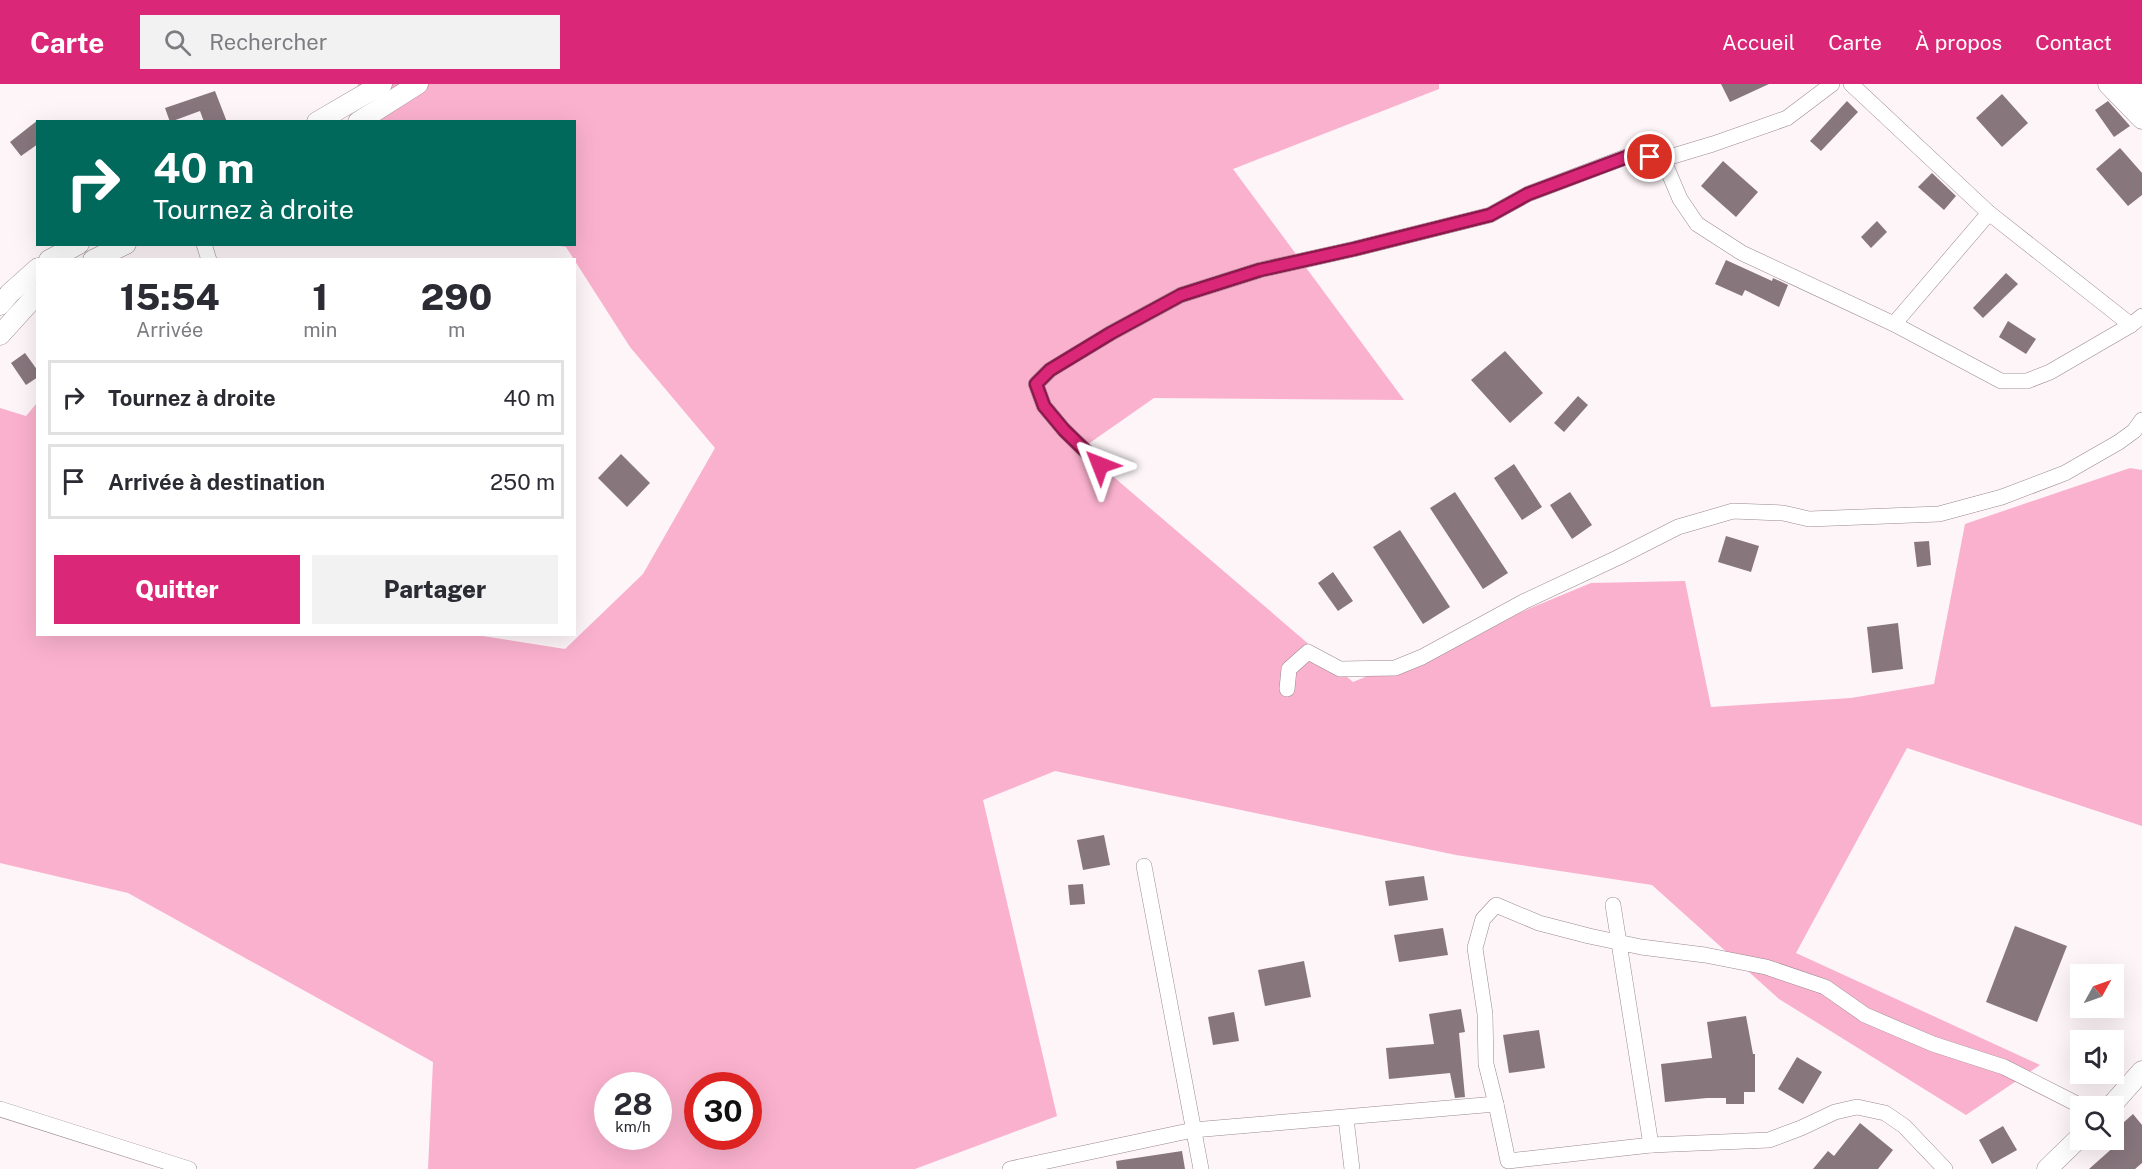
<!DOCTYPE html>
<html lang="fr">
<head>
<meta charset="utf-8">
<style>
  :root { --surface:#fff; --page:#f2f2f3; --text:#2b2b33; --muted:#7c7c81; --line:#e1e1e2; --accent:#db2777 }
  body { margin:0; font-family:"Public Sans",sans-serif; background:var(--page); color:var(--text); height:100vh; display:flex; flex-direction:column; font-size:22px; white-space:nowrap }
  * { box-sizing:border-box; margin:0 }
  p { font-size:20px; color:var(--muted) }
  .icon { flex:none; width:33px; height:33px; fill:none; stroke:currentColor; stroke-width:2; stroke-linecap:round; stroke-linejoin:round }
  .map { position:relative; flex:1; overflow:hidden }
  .panel { position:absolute; left:36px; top:174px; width:540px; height:378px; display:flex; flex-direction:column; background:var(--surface); border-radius:0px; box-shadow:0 6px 24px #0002 }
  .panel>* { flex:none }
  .hud { position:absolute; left:36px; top:36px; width:540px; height:126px; border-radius:0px; box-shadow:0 6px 24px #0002; background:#00695c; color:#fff; overflow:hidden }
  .needle { width:39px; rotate:50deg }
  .controls { position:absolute; left:2070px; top:880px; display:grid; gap:12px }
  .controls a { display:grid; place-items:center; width:54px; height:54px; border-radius:0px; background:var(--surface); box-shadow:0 6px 24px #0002; font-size:30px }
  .speed { position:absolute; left:594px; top:988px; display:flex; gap:12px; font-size:30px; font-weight:700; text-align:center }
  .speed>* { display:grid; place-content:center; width:78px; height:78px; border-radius:50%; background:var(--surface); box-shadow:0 6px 24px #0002; line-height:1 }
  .speed small { font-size:15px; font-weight:400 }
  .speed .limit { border:9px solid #d22; background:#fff; color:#111 }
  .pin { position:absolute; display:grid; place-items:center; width:51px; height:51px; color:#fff; margin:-26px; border:3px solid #fff; border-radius:50%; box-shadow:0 2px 6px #0007 }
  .me { position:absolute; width:66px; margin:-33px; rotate:315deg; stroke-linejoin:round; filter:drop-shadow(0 0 4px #0008) }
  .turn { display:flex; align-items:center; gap:21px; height:126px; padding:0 18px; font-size:27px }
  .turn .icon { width:78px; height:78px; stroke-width:2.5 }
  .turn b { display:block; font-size:42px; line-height:51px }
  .eta { display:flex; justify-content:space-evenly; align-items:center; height:102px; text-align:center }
  .eta b { font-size:36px; font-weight:800; line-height:42px }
  .primary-button { display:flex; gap:12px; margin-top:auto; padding:12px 18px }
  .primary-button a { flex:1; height:69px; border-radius:0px; background:var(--accent); color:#fff; font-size:24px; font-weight:800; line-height:69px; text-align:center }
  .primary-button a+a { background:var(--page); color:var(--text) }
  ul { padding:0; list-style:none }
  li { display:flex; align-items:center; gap:18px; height:75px; margin:0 12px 9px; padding:0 6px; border:3px solid var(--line); border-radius:0px }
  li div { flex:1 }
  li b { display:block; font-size:22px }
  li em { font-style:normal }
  header { display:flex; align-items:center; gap:36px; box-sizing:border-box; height:84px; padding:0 30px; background:var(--accent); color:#fff }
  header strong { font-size:28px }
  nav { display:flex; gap:33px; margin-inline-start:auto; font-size:21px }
  .search { width:420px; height:54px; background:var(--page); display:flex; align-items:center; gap:15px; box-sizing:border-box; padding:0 21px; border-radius:0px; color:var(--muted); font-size:22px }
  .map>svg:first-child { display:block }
  .forest { fill:#fab1cd; fill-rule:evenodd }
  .building { fill:#88767d }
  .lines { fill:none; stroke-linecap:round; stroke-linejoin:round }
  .minor-casing { stroke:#9b898f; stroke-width:16 }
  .tertiary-casing { stroke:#9b898f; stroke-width:21 }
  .minor { stroke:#fff; stroke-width:15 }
  .tertiary { stroke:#fff; stroke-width:20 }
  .route-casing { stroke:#8e194d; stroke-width:15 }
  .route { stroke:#db2777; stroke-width:10 }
</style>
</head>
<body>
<header>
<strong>Carte</strong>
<div class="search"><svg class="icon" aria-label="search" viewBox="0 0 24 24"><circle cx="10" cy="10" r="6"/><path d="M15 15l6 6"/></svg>Rechercher</div>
<nav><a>Accueil</a><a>Carte</a><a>À propos</a><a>Contact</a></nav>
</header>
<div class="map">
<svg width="2142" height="1085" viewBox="0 0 2142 1085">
  <rect width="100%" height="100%" fill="#fdf5f8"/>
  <path class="forest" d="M 358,0 L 1439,0 L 1439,5 L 1233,85 L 1404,316 L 1154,314 L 1081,365 L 1353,598 L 1591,499 L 1685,497 L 1711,623 L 1851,614 L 1934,600 L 1965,440 L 2130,384 L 2142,386 L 2142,742 L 1907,664 L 1796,869 L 2040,981 L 1966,1031 L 1779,915 L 1652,801 L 1456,771 L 1055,687 L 983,716 L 1057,1032 L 915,1085 L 428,1085 L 433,978 L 128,809 L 0,779 L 0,324 L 26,332 L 37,319 L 38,550 L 470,550 L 565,565 L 643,490 L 715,364 L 630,263 L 566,163 L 554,161 L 574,160 L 574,38 L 348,37 ZM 608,1002 L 658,1002 L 658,1053 L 608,1053 ZM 698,1002 L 748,1002 L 748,1053 L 698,1053 Z"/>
  <g class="building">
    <path d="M 1721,0 L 1769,0 L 1730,18 Z"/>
    <path d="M 215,7 L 227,38 L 204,38 L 200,27 L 170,38 L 165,24 Z"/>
    <path d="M 2002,10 L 2028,39 L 2002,63 L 1976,34 Z"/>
    <path d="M 1847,17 L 1858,28 L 1821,67 L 1810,57 Z"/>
    <path d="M 2108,17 L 2130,42 L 2114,53 L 2095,26 Z"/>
    <path d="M 38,36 L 38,60 L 21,72 L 10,58 Z"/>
    <path d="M 2120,64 L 2142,89 L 2142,111 L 2128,122 L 2096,85 Z"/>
    <path d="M 1723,77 L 1758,108 L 1736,133 L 1701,102 Z"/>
    <path d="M 1932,89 L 1956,112 L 1944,126 L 1918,103 Z"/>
    <path d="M 1877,137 L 1887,148 L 1871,164 L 1861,153 Z"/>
    <path d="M 1726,176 L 1772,197 L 1773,194 L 1788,201 L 1779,223 L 1745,206 L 1742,212 L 1715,200 Z"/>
    <path d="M 2006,189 L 2018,200 L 1983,234 L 1973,224 Z"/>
    <path d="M 2008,237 L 2036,255 L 2026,270 L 1999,253 Z"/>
    <path d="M 1505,267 L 1543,309 L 1510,339 L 1471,296 Z"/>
    <path d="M 25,269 L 38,287 L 38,293 L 26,301 L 11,279 Z"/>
    <path d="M 1578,312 L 1588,321 L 1564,348 L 1554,339 Z"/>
    <path d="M 621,370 L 650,399 L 627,423 L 598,394 Z"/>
    <path d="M 1514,380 L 1542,423 L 1522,436 L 1494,394 Z"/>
    <path d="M 1455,408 L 1508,489 L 1483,505 L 1430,424 Z"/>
    <path d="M 1570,408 L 1592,441 L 1572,455 L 1550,421 Z"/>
    <path d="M 1400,446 L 1450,523 L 1423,540 L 1373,463 Z"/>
    <path d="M 1726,452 L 1759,462 L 1751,488 L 1718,478 Z"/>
    <path d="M 1929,457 L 1931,481 L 1917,483 L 1914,458 Z"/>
    <path d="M 1333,488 L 1353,517 L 1338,527 L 1318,499 Z"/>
    <path d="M 1898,539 L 1903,585 L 1872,589 L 1867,543 Z"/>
    <path d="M 1104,751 L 1110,781 L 1083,786 L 1077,756 Z"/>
    <path d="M 1424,792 L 1428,816 L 1389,822 L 1385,797 Z"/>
    <path d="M 1083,800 L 1085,820 L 1070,821 L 1068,801 Z"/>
    <path d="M 2015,842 L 2067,862 L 2037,938 L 1986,918 Z"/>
    <path d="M 1443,844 L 1448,871 L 1399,878 L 1394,851 Z"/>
    <path d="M 1304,877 L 1311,913 L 1265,922 L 1258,886 Z"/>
    <path d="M 1461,925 L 1465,948 L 1459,949 L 1465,1013 L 1455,1014 L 1450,989 L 1389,995 L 1386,964 L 1434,960 L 1429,930 Z"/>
    <path d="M 1234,928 L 1239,957 L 1213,961 L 1208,933 Z"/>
    <path d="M 1746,932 L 1753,970 L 1755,970 L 1755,1008 L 1744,1008 L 1744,1020 L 1726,1020 L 1726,1014 L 1707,1014 L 1665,1018 L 1661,980 L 1712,974 L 1707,938 Z"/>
    <path d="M 1539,946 L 1545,984 L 1509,989 L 1503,951 Z"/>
    <path d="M 1797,973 L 1822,988 L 1803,1020 L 1778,1005 Z"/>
    <path d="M 2133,1030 L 2142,1041 L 2142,1079 L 2135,1085 L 2089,1085 L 2116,1061 L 2114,1058 L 2114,1047 Z"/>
    <path d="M 1860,1039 L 1893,1066 L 1878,1085 L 1813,1085 L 1828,1067 L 1834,1072 Z"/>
    <path d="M 2003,1042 L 2017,1066 L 1992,1080 L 1979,1056 Z"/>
    <path d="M 1182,1067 L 1185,1085 L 1117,1085 L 1116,1077 Z"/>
  </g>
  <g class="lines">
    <g class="minor-casing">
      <g id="minor">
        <path d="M 1851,0 L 1989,129 L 2131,241"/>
        <path d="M 1663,75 L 1680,115 L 1697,140 L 1742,169 L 1894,240 L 2001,297 L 2027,297 L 2050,288 L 2131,241 L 2142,232"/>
        <path d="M 204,160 L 209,176"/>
        <path d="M 1894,240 L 1989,129"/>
        <path d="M 1100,381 L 1064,346 L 1044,322 L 1036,300 L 1050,286 L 1111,249 L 1181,211 L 1260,186 L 1354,165 L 1490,131 L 1528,110 L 1631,71 L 1663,75 L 1713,60 L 1787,34 L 1832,0"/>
        <path d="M 1287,605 L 1289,585 L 1308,568 L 1340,585 L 1395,584 L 1422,573 L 1523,518 L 1617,474 L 1678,443 L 1733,427 L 1783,429 L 1809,435 L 1939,430 L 2002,413 L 2065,389 L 2119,358 L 2134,347 L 2142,336"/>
        <path d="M 1144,782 L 1201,1085"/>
        <path d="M 1613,821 L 1651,1061"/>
        <path d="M 1496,1020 L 1486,980 L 1485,930 L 1475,864 L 1483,835 L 1496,821 L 1539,839 L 1589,852 L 1641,863 L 1705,871 L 1766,883 L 1825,903 L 1865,931 L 1933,960 L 2004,983 L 2083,1023"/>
        <path d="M 0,1025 L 189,1085"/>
        <path d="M 1346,1035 L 1352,1085"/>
        <path d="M 1010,1085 L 1193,1046 L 1496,1020 L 1508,1077 L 1651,1061 L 1769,1056 L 1801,1044 L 1835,1028 L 1857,1023 L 1885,1029 L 1904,1042 L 1945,1085"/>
      </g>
    </g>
    <g class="tertiary-casing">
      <g id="tertiary">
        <path d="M 2108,0 L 2142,35"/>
        <path d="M 2131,0 L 2142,11"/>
        <path d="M 317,38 L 382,0"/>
        <path d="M 358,38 L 418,0"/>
        <path d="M 49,176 L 79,160"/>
        <path d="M 93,176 L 126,160"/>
        <path d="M 0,221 L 10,209 L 38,184"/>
        <path d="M 0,251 L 38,209"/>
        <path d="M 2110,1023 L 2142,987"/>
        <path d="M 2047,1085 L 2080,1053"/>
      </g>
    </g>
    <use href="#minor" class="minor"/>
    <use href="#tertiary" class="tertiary"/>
  </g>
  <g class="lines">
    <g class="route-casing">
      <path id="route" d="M 1100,381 L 1064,346 L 1044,322 L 1036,300 L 1050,286 L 1111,249 L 1181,211 L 1260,186 L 1354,165 L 1490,131 L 1528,110 L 1632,71 L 1650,73"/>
    </g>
    <use href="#route" class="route"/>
  </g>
</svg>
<div class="controls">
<a><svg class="needle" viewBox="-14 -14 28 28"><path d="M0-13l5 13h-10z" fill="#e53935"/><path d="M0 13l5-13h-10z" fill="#7c7c81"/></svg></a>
<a><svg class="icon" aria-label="sound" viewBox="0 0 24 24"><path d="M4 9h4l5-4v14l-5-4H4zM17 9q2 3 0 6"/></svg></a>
<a><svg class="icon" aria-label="search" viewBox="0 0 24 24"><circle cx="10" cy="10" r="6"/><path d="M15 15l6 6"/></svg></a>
</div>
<div class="speed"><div>28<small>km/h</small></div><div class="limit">30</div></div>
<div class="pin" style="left:1650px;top:73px;background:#d93025"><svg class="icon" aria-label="arrive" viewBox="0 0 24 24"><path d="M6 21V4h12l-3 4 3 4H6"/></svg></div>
<svg class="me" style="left:1100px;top:381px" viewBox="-20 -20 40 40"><path d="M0-17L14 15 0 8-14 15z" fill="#db2777" stroke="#fff" stroke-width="4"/></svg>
<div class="hud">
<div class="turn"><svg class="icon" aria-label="right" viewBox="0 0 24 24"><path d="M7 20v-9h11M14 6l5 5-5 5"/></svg><div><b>40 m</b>Tournez à droite</div></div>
</div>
<section class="panel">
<div class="eta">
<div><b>15:54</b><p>Arrivée</p></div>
<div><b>1</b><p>min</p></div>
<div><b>290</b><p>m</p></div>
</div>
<ul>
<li><svg class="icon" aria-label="right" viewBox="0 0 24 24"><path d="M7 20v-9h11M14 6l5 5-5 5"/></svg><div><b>Tournez à droite</b></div><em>40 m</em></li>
<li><svg class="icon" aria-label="arrive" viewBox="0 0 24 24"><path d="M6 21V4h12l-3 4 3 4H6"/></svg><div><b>Arrivée à destination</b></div><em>250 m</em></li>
</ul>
<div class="primary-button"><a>Quitter</a><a>Partager</a></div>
</section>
</div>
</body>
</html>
